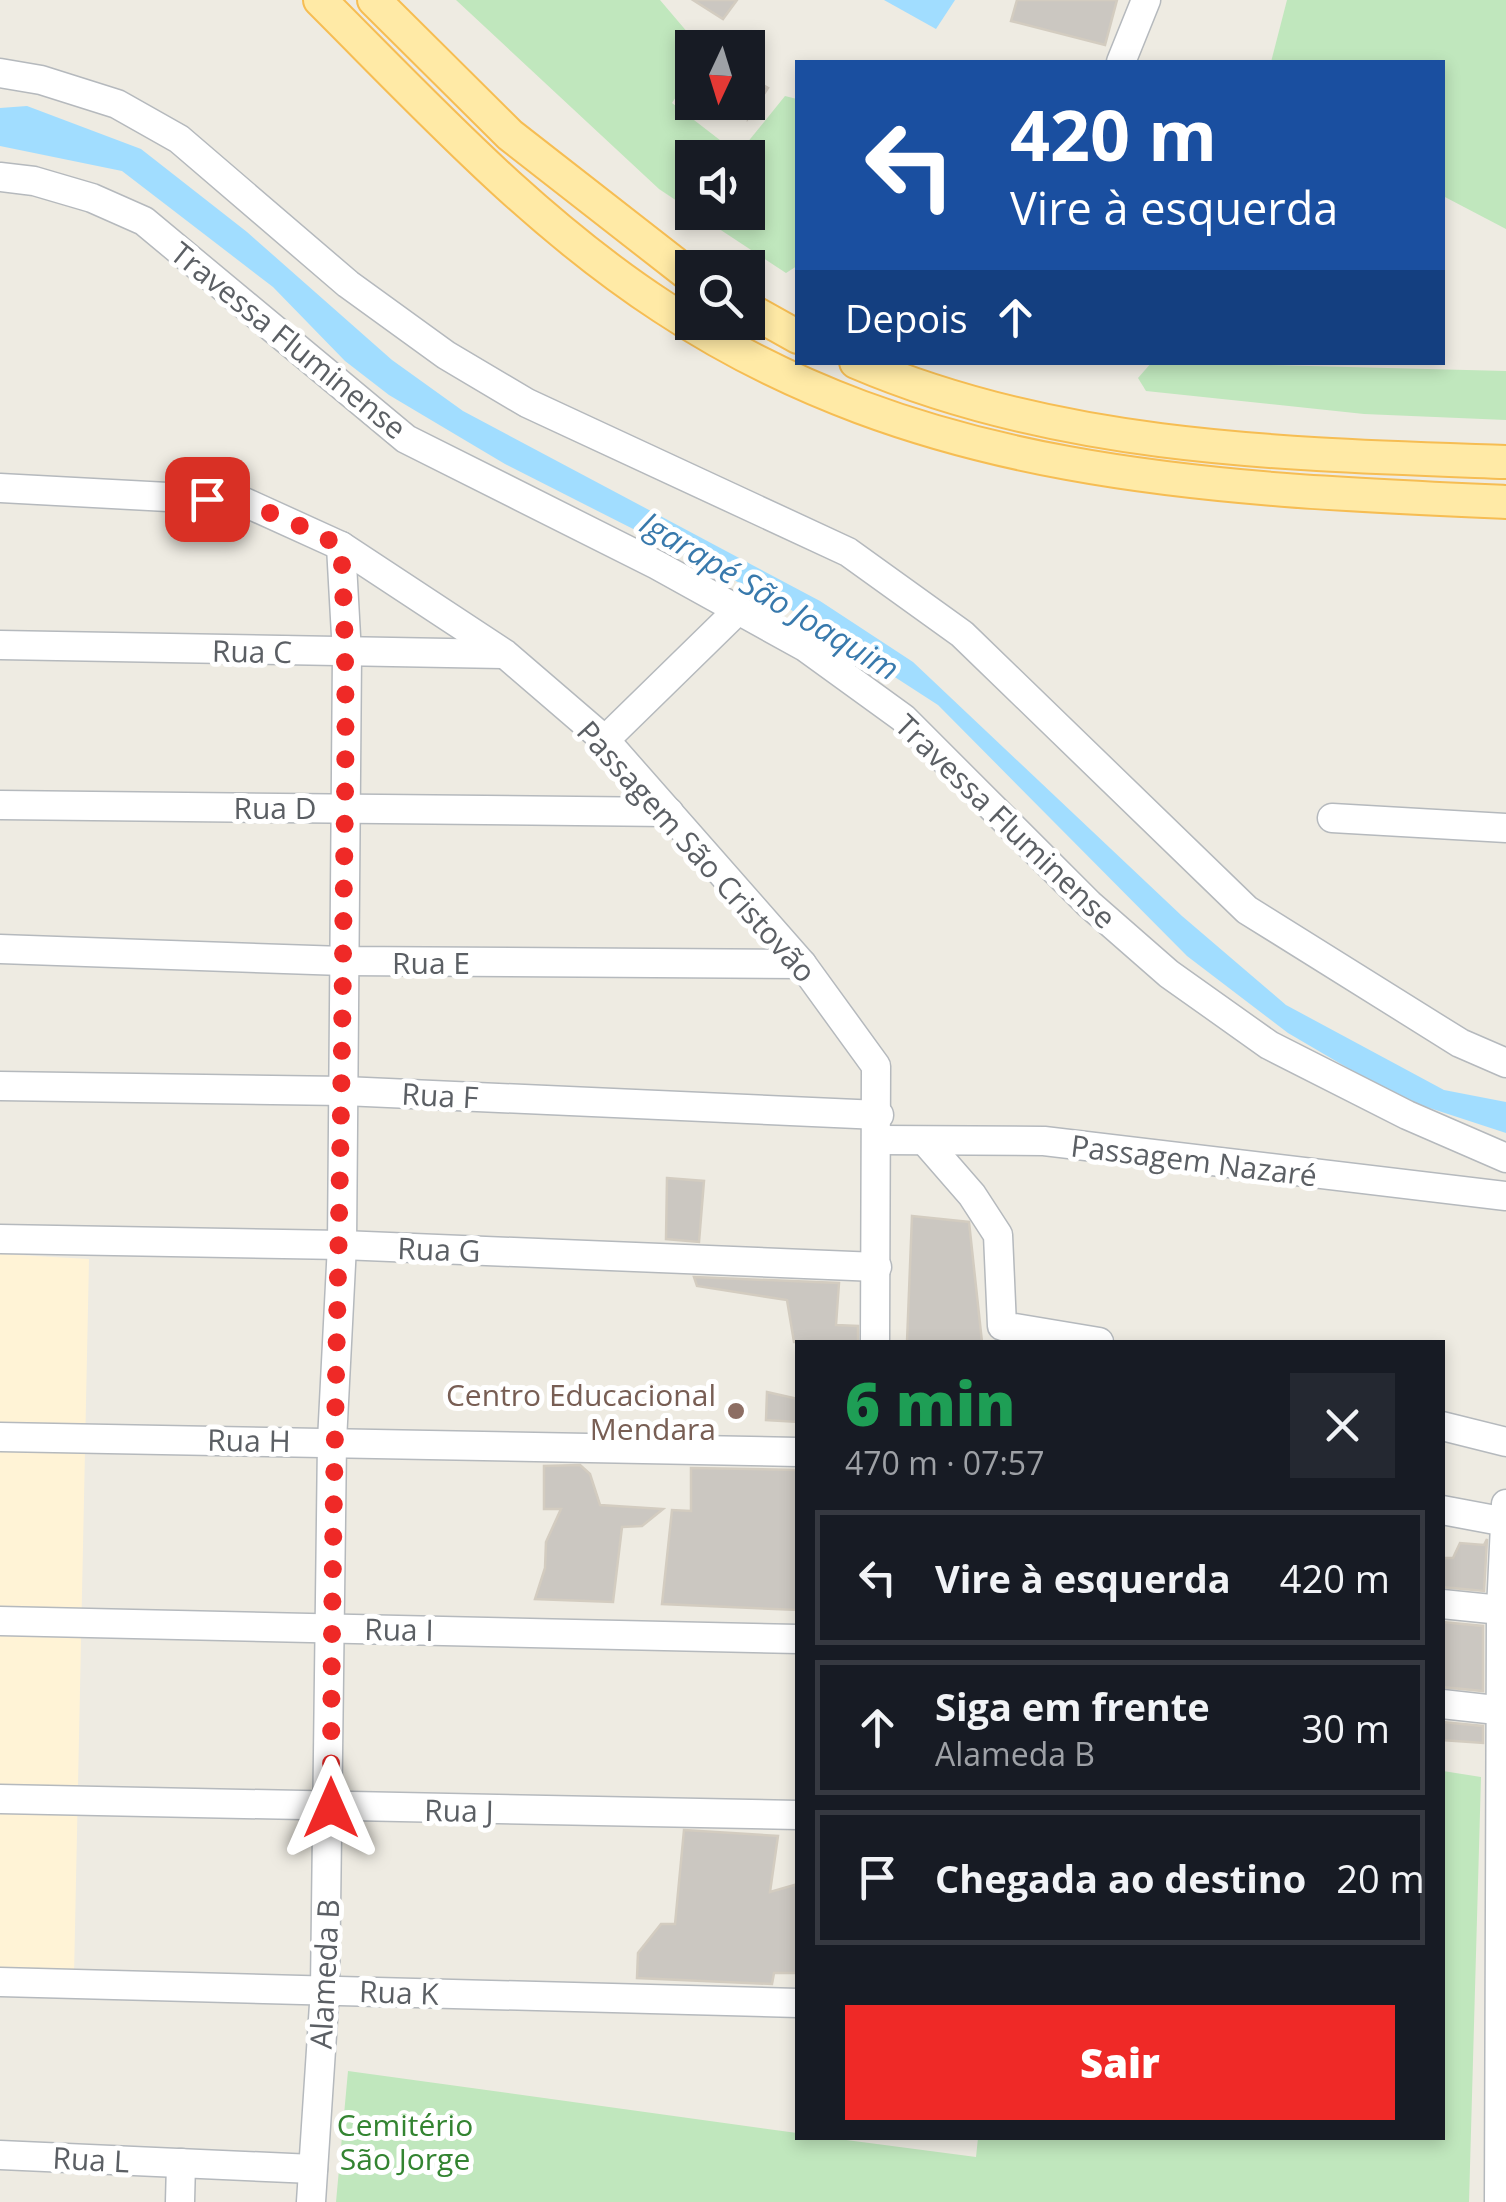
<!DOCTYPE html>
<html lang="pt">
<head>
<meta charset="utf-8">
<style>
  :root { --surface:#171b24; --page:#242831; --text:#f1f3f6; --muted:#9ea1a6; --line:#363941; --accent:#ef2927 }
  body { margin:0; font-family:"Open Sans",sans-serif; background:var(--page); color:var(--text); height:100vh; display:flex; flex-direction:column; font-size:38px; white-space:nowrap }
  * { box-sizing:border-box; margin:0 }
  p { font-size:32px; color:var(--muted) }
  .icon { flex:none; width:55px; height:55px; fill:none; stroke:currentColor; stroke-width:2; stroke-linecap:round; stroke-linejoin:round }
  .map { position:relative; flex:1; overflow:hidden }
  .sheet { position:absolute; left:795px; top:1340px; width:650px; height:800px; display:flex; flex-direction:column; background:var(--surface); border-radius:0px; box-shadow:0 5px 15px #0003 }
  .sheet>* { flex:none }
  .guide { position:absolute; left:795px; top:60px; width:650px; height:305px; border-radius:0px; box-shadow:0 5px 15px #0003; background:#1a4fa0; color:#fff; overflow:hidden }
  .needle { width:65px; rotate:184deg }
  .fabs { position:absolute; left:675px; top:30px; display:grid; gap:20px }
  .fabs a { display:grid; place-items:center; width:90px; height:90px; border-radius:0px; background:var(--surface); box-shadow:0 5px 15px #0003; font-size:50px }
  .pin { position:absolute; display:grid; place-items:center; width:85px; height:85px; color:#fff; margin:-42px; border-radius:20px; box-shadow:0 5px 15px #0006 }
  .me { position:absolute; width:110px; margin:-55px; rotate:0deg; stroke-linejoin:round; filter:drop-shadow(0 0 8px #0008) }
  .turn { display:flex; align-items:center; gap:35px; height:210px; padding:0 50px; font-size:45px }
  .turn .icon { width:130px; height:130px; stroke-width:2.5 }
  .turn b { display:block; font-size:70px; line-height:85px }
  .then { display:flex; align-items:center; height:95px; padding:0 50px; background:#0003; gap:20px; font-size:38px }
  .round { display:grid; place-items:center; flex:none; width:105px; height:105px; border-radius:0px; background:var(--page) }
  .overview { display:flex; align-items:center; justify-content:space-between; height:170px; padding:0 50px }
  h1 { font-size:60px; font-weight:800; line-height:75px; color:#1e9e55 }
  .button { display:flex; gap:20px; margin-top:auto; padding:20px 50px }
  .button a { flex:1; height:115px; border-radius:0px; background:var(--accent); color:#fff; font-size:40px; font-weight:800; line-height:115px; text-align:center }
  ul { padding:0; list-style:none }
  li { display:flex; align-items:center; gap:30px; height:135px; margin:0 20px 15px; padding:0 30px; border:5px solid var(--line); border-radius:0px }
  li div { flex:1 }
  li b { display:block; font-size:38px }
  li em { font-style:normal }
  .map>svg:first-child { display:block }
  .commercial { fill:#fff3d6 }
  .green { fill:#c0e7bd }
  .water { fill:#a1ddff }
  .building { fill:#cbc7c1; stroke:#d3ccc0; stroke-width:2.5 }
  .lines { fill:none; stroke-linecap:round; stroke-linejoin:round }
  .minor-casing { stroke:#b5b9bd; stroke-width:31 }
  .major-casing { stroke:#f6bd53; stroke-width:36 }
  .minor { stroke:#fff; stroke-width:28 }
  .major { stroke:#ffeaa6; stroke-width:32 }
  .route { stroke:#ef2927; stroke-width:18; stroke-dasharray:0 32.4 }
  .education-dot { fill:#8d6e63; stroke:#fff; stroke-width:4 }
  .labels { text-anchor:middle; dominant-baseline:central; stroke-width:10; stroke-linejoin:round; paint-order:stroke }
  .street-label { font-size:30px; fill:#5b5f64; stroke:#fff }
  .education-label { font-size:30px; fill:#785e54; stroke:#fff; text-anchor:end }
  .park-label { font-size:30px; fill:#338431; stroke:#fff }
  .water-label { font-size:32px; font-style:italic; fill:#3879ac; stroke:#fff }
</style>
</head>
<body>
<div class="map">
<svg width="1506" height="2202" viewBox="0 0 1506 2202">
  <rect width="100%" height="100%" fill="#eeebe2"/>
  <path class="commercial" d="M 0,1254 L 89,1259 L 74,1976 L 0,1973 Z"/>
  <g class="green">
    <path d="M 456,0 L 660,0 L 700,47 L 692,48 L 692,72 L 672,103 L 738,154 L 785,96 L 797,99 L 797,266 L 786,273 L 695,213 L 748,212 L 748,158 L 692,158 L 692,211 L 659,189 Z"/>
    <path d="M 1287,0 L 1506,0 L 1506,229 L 1443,196 L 1442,62 L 1271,62 Z"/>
    <path d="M 1152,362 L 1506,371 L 1506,420 L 1364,414 L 1146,391 L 1138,378 Z"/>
    <path d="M 1443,1771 L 1481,1777 L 1469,2202 L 336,2202 L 348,2071 L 797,2133 L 798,2138 L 831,2138 L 976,2157 L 978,2138 L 1442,2138 Z"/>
  </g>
  <g class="water">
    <path d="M 884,0 L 955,0 L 936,29 Z"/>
    <path d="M 27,106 L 141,149 L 247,232 L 392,360 L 463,411 L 820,601 L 913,662 L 1182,916 L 1286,1005 L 1444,1090 L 1506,1102 L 1506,1133 L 1399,1098 L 1288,1033 L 1187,956 L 938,705 L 785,606 L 505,464 L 389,395 L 345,361 L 273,287 L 122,171 L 0,146 L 0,108 Z"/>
  </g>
  <g class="building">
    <path d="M 693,0 L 737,0 L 723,19 Z"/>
    <path d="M 1017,0 L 1117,0 L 1105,45 L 1011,21 Z"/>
    <path d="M 748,76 L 768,88 L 748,118 Z"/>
    <path d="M 667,1178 L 704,1181 L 699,1242 L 666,1239 Z"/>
    <path d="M 912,1216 L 969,1222 L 982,1342 L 907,1342 Z"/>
    <path d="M 694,1277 L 839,1283 L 836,1325 L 858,1326 L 858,1342 L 794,1342 L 787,1300 L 697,1286 Z"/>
    <path d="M 767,1392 L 798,1399 L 798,1422 L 766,1420 Z"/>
    <path d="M 580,1465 L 590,1474 L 600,1505 L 663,1509 L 642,1526 L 622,1527 L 613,1602 L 535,1599 L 545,1568 L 546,1542 L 561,1509 L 544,1509 L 544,1466 Z"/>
    <path d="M 691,1468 L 798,1470 L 798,1610 L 662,1604 L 672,1510 L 691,1511 Z"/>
    <path d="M 1487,1539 L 1484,1591 L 1442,1587 L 1442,1558 L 1453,1558 L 1460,1543 L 1484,1545 Z"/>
    <path d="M 1442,1622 L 1483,1626 L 1483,1691 L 1442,1687 Z"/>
    <path d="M 1442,1722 L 1483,1726 L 1483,1743 L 1442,1740 Z"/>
    <path d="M 684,1830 L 778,1836 L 770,1892 L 798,1884 L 798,1973 L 774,1973 L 772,1984 L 637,1978 L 638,1953 L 661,1924 L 675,1924 Z"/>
  </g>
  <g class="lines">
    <g class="minor-casing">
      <g id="minor">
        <path d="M 1121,62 L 1146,0"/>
        <path d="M 0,73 L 41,80 L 117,104 L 179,139 L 348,284 L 446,355 L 527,403 L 848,552 L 962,634 L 1247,910 L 1460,1043 L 1506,1063"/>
        <path d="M 0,177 L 34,181 L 92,198 L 144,221 L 406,439 L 657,565 L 805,647 L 903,718 L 1089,904 L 1169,974 L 1269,1045 L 1407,1115 L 1506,1158"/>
        <path d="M 0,488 L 242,501 L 341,546 L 505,654 L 605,740 L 802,964 L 876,1066 L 875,1342"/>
        <path d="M 0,645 L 503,654"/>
        <path d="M 605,740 L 738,610"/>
        <path d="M 0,805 L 669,812"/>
        <path d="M 1332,818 L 1506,828"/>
        <path d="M 0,949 L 343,961 L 802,964"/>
        <path d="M 0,1086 L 344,1091 L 879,1115"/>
        <path d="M 879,1140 L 1044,1141 L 1506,1196"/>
        <path d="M 925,1141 L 972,1195 L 998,1235 L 1002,1326 L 1099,1342"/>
        <path d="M 0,1239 L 342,1245 L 877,1267"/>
        <path d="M 1442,1426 L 1506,1442"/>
        <path d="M 0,1437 L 798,1452"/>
        <path d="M 1442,1510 L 1506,1522"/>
        <path d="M 1442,1604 L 1501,1610"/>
        <path d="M 0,1621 L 798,1639"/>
        <path d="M 1442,1704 L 1506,1711"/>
        <path d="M 0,1799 L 798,1815"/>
        <path d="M 0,1982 L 798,2003"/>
        <path d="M 0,2155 L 313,2169"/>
        <path d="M 180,2202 L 181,2163"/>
        <path d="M 311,2202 L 325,1989 L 332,1441 L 342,1245 L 347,654 L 341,546"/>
        <path d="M 1499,2202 L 1501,1610 L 1506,1504"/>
      </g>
    </g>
    <g class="major-casing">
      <g id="major">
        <path d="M 320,0 C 428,108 534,223 663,307 C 920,477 1209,489 1506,502"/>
        <path d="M 374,0 L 510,135 L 692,277"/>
        <path d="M 748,309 L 798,337"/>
        <path d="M 856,362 C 1062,450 1286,454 1506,462"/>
      </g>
    </g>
    <use href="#minor" class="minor"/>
    <use href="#major" class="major"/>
  </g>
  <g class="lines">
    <path class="route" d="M 207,499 C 258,502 296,524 341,546 C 349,685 344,822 343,961 C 340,1243 331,1525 331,1808"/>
  </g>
  <circle class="education-dot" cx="736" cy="1411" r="10"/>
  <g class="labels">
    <g class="street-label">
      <text transform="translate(289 340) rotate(39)">Travessa Fluminense</text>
      <text transform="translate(252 651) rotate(1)">Rua C</text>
      <text x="275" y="807">Rua D</text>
      <text transform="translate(1006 821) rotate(44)">Travessa Fluminense</text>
      <text transform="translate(697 851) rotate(48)">Passagem São Cristovão</text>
      <text x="431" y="962">Rua E</text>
      <text transform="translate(440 1095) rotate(3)">Rua F</text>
      <text transform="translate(1194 1160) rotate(7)">Passagem Nazaré</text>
      <text transform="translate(439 1249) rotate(2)">Rua G</text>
      <text transform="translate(249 1440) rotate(1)">Rua H</text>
      <text transform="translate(399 1629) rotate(1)">Rua I</text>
      <text transform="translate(459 1810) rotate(1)">Rua J</text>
      <text transform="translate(324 1974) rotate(-87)">Alameda B</text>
      <text transform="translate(399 1992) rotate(2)">Rua K</text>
      <text transform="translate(91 2159) rotate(3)">Rua L</text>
    </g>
    <g class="education-label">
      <text x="716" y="1394">Centro Educacional<tspan x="716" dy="34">Mendara</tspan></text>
    </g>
    <g class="park-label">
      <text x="405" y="2124">Cemitério<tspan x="405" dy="34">São Jorge</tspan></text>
    </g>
    <g class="water-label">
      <text transform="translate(770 595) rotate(31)">Igarapé São Joaquim</text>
    </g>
  </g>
</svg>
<div class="fabs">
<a><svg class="needle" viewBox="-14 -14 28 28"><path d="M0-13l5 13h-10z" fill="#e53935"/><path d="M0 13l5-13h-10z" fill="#9ea1a6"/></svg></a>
<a><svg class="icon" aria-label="sound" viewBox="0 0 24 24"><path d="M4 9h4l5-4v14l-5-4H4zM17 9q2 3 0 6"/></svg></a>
<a><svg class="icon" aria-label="search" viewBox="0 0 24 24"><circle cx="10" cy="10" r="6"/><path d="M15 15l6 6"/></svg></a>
</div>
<div class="pin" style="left:207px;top:499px;background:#d93025"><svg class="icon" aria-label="arrive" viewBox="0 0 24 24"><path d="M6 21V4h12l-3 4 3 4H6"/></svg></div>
<svg class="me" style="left:331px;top:1808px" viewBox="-20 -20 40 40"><path d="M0-17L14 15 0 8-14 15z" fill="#ef2927" stroke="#fff" stroke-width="4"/></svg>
<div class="guide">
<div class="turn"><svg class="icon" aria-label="left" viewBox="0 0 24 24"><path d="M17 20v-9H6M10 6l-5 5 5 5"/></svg><div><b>420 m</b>Vire à esquerda</div></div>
<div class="then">Depois<svg class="icon" aria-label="ahead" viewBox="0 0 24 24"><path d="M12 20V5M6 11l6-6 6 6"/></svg></div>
</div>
<section class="sheet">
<div class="overview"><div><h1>6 min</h1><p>470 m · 07:57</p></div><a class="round"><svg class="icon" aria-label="close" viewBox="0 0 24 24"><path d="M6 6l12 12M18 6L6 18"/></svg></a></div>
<ul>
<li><svg class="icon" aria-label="left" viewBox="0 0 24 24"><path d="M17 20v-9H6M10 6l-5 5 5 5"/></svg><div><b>Vire à esquerda</b></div><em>420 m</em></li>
<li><svg class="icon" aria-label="ahead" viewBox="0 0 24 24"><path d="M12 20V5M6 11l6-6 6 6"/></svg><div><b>Siga em frente</b><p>Alameda B</p></div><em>30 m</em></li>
<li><svg class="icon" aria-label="arrive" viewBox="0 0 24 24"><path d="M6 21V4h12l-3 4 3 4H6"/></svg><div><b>Chegada ao destino</b></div><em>20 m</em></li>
</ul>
<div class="button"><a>Sair</a></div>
</section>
</div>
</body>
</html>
